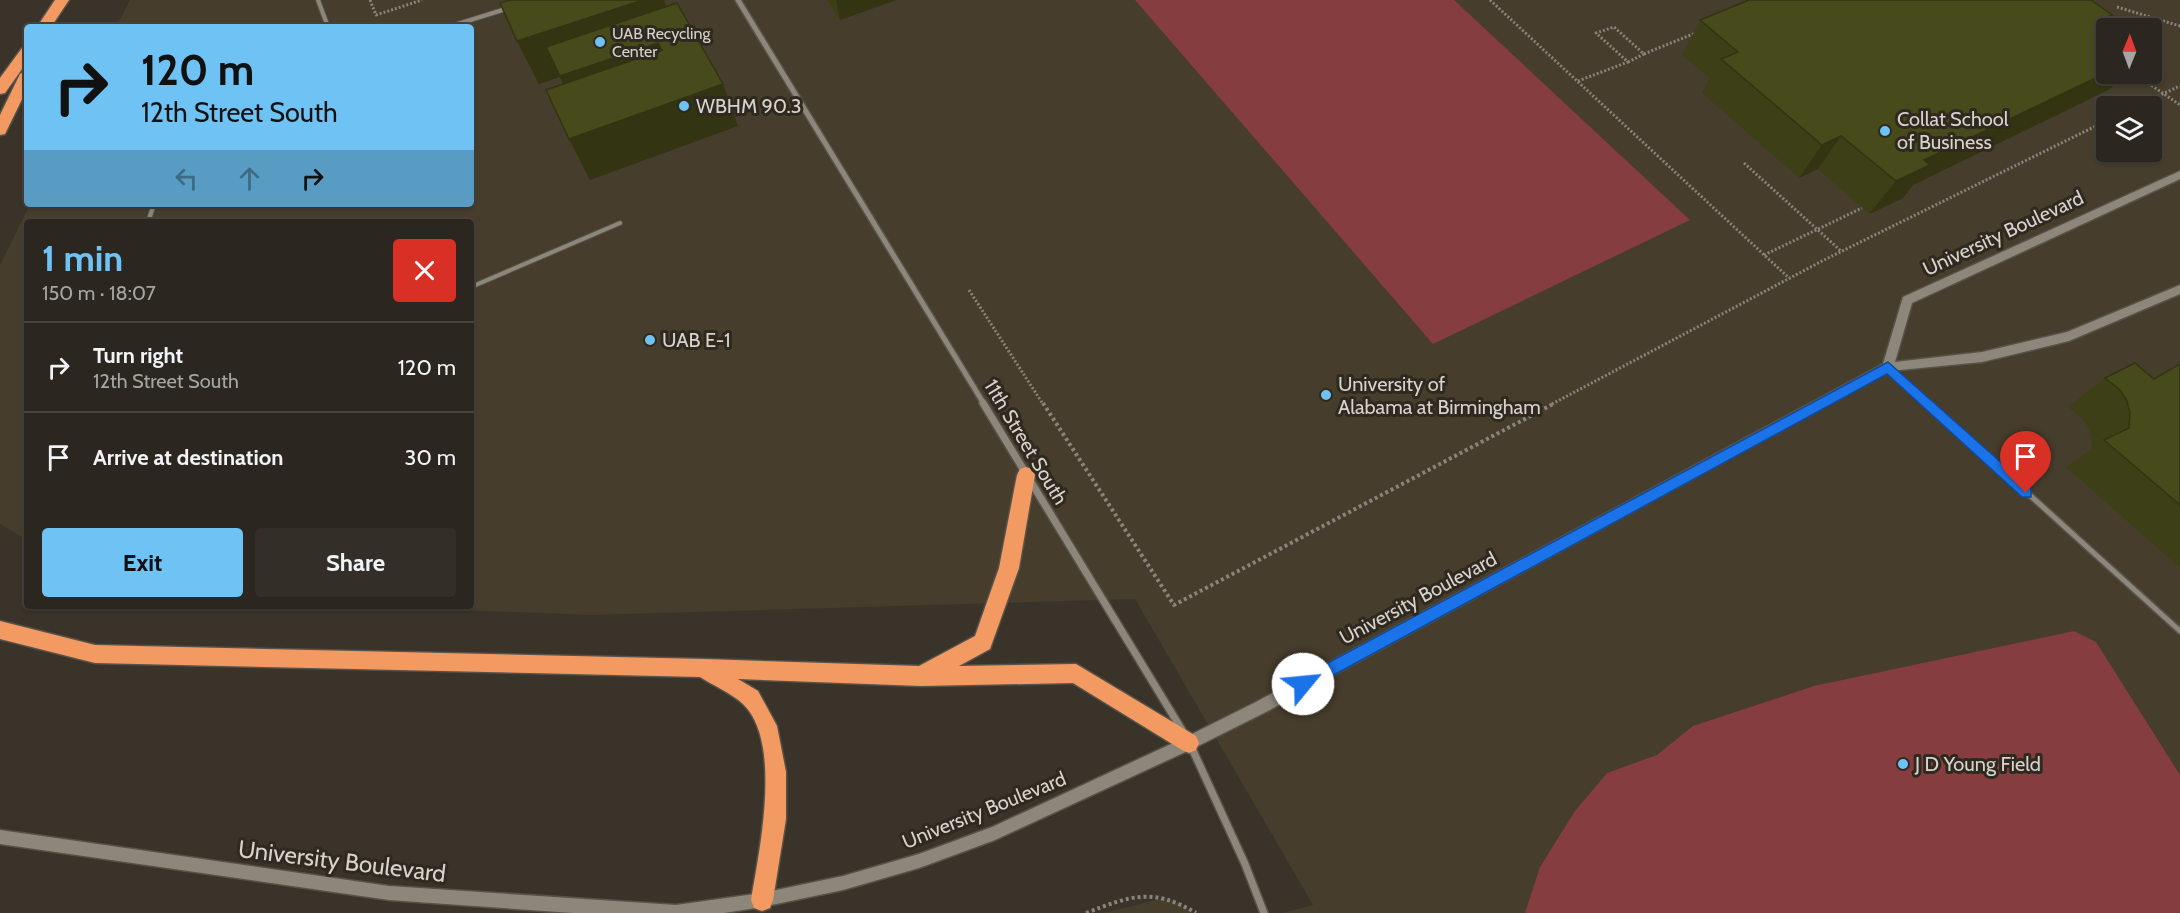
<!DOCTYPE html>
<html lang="en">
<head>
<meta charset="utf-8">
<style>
  :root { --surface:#2b261f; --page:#332e28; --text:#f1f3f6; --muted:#a6a5a4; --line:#47433d; --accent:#6fc2f4 }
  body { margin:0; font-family:Cabin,sans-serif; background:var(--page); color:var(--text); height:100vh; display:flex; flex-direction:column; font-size:22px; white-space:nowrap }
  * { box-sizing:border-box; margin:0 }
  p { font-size:20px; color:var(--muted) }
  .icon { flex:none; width:33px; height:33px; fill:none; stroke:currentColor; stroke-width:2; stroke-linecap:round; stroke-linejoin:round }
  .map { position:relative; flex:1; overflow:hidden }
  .panel { position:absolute; left:24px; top:219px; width:450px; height:390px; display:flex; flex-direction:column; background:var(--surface); border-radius:6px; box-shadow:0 2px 4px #0004,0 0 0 2px var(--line) }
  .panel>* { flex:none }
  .guide { position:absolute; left:24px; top:24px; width:450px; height:183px; border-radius:6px; box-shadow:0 2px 4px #0004,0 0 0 2px var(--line); background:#6fc2f4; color:#111; overflow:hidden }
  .needle { width:39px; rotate:1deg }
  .controls { position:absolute; left:2096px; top:18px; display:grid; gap:12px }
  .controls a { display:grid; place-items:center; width:66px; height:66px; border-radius:6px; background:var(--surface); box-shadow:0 2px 4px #0004,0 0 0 2px var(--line); font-size:30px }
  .pin { position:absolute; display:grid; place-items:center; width:51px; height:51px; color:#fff; margin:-62px -26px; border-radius:50% 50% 50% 0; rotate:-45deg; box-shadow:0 0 6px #0007 }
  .pin .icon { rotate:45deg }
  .me { position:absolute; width:66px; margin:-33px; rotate:62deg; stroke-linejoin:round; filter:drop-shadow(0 0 4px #0008) }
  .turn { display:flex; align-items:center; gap:21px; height:126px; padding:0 18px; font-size:27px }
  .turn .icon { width:78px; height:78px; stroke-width:2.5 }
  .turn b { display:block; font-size:42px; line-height:51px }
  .lanes { display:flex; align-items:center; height:57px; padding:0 18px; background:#0003; justify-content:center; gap:30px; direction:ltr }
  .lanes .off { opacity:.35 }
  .round { display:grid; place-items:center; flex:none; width:63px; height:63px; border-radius:6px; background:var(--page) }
  .summary { display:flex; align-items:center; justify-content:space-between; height:102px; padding:0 18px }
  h1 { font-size:36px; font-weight:700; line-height:45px; color:var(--accent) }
  .primary-button { display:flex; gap:12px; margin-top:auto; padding:12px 18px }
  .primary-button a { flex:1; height:69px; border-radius:6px; background:var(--accent); color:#111; font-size:24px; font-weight:700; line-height:69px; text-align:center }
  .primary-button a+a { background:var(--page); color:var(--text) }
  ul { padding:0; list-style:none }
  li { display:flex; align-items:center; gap:18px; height:90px; padding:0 18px; border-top:2px solid var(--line) }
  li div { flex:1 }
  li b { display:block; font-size:22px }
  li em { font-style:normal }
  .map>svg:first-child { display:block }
  .built { fill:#463d2c; fill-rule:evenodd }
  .green { fill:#863d3f }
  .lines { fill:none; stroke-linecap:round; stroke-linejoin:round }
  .service-far1-casing { stroke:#575249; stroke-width:6 }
  .service-casing { stroke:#575249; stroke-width:8 }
  .minor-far1-casing { stroke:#575249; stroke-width:8 }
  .minor-casing { stroke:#575249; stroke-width:10 }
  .secondary-casing { stroke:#575249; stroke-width:3 }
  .motorway-casing { stroke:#575249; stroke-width:3 }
  .path-far1 { stroke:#88837b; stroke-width:3; stroke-dasharray:2 2; stroke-linecap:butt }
  .path { stroke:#88837b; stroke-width:4; stroke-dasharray:3 3; stroke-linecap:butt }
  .service-far1 { stroke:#8d867a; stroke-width:4 }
  .service { stroke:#8d867a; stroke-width:5 }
  .minor-far1 { stroke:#8d867a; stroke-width:5 }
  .minor { stroke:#8d867a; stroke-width:7 }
  .secondary { fill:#8d867a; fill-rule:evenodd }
  .motorway { fill:#f39962; fill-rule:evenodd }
  .wall { fill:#3d4016 }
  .shaded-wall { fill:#323412 }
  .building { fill:#474a1a; stroke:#323412; stroke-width:1.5 }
  .route { fill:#1a73e8; stroke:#114b97; stroke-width:1.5 }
  .poi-dot { fill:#6fc2f4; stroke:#2f291f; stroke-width:2 }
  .labels { text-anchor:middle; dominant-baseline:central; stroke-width:6; stroke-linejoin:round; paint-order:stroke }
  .far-poi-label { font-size:16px; fill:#d6d2cc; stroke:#2f291f; text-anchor:start }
  .poi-label { font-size:20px; fill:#d6d2cc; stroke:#2f291f; text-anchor:start }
  .street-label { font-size:20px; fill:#d6d2cc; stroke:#2f291f }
  .near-street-label { font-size:24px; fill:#d6d2cc; stroke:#2f291f }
</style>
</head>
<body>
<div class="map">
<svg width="2180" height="913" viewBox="0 0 2180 913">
  <rect width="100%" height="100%" fill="#393329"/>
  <g class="built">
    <path d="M 130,0 L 2180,0 L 2180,913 L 1282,913 L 1313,905 L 1135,599 L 591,615 L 357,606 L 471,606 L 471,222 L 27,222 L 27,540 L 0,524 L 0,265 L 30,204 L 471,204 L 471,27 L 116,27 ZM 2106,28 L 2151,28 L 2151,74 L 2106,74 ZM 2106,106 L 2151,106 L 2151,152 L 2106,152 Z"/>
    <path d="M 1164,898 L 1177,902 L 1193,913 L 1103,913 Z"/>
  </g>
  <g class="green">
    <path d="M 1135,0 L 1454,0 L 1690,220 L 1433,344 Z"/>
    <path d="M 2074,631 L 2096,642 L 2180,775 L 2180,913 L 1525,913 L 1540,867 L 1575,811 L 1607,773 L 1657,755 L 1693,726 L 1814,686 Z"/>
  </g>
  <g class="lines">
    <g class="service-far1-casing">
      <g id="service-far1">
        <path d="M 318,0 L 328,27"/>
        <path d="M 448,27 L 509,8"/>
        <path d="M 148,222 L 154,204"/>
        <path d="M 471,287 L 620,223"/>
        <path d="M 1888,367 L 1929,404"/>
      </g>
    </g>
    <g class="service-casing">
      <path id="service" d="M 1928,403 L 2180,631"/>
    </g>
    <g class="minor-far1-casing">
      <path id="minor-far1" d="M 738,0 L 984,404"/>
    </g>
    <g class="minor-casing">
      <g id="minor">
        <path d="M 983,403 L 1182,730"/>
        <path d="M 1190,744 L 1245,864 L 1264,913"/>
      </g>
    </g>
    <g class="secondary-casing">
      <path id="secondary" d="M 2180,171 L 2180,179 L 1912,303 L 1895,362 L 1982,352 L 2067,332 L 2180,285 L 2180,294 L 2069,341 L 1982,362 L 1890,371 L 1266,712 L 1194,748 L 995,840 L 919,868 L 843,890 L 762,907 L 724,913 L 573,913 L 389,900 L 0,844 L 0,830 L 389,886 L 676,905 L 762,893 L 843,876 L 919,854 L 992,827 L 1184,738 L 1256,702 L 1883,364 L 1903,297 Z"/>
    </g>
    <g class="motorway-casing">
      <g id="motorway">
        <path d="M 55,0 L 69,0 L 51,27 L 37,27 Z"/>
        <path d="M 27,46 L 27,62 L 5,93 L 0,94 L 0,78 L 22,48 Z"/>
        <path d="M 27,69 L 27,89 L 5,134 L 0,135 L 0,115 L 20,74 Z"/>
        <path d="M 1026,467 L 1032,469 L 1035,475 L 1019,568 L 990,649 L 959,666 L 1076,664 L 1196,736 L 1199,743 L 1196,750 L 1189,753 L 1182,750 L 1073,683 L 921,686 L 738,679 L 758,691 L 777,726 L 786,772 L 786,819 L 773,900 L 770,908 L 762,911 L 754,908 L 751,900 C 759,852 783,742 743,704 C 731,693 714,686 700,677 L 95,663 L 0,639 L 0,621 L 95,645 L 704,659 L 919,666 L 975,636 L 999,568 L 1017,475 L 1020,469 Z"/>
      </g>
    </g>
    <g class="path-far1">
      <path d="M 370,0 L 376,15 L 422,0"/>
      <path d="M 1490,0 L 1789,278"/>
      <path d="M 2117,7 L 2180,26"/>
      <path d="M 1628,62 L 1644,54"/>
      <path d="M 2135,74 L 2180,105"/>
      <path d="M 1578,81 L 1628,62 L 1596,33 L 1614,27 L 1644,54 L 1698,32"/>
      <path d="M 2136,106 L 2180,86"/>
      <path d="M 1744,163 L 1841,251"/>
      <path d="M 1764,255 L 1862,208"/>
      <path d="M 969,290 L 1043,404"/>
      <path d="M 1552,404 L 1824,260 L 2106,121"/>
    </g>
    <g class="path">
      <path d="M 1043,403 L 1174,605 L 1555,403"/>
      <path d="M 1086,913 C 1130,896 1153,887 1196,913"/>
    </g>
    <use href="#service-far1" class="service-far1"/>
    <use href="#service" class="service"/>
    <use href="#minor-far1" class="minor-far1"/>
    <use href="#minor" class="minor"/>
    <use href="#secondary" class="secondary"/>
    <use href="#motorway" class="motorway"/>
  </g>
  <g class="wall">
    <path d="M 827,0 L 896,0 L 840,20 Z"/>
    <path d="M 2112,15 L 2101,28 L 2110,89 L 1913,185 L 1903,198 L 1869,214 L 1818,169 L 1799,178 L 1702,93 L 1710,78 L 1682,55 L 1700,20 Z"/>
    <path d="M 2180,364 L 2180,568 L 2066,467 L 2091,449 L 2092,441 L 2089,429 L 2082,418 L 2068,407 L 2105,378 L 2154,379 Z"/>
  </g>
  <g class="shaded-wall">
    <path d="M 643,0 L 664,0 L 678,37 L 658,44 L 674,86 L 580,119 L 560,77 L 539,84 L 517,41 Z"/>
    <path d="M 836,0 L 896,0 L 840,20 Z"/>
    <path d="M 2112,15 L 2082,49 L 2095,23 Z"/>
    <path d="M 2106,73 L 2106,74 L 2125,74 L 2110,89 L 1913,185 L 1903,198 L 1869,214 L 1896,181 L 1924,160 Z"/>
    <path d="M 723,84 L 738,126 L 590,180 L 569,139 Z"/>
    <path d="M 1841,136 L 1818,169 L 1799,178 L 1822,145 Z"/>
  </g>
  <g class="building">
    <path d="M 510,0 L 643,0 L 517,41 L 500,3 Z"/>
    <path d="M 1749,0 L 2091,0 L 2112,15 L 2095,23 L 2106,31 L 2106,73 L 1924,160 L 1930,165 L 1896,181 L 1841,136 L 1822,145 L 1721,59 L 1738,52 L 1700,20 Z"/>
    <path d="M 677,3 L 723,84 L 569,139 L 546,90 L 662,50 L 658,43 L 560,76 L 546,47 Z"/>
    <path d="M 2135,363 L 2154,379 L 2180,364 L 2180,505 L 2104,440 L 2129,428 L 2130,413 L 2127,401 L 2120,390 L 2105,378 Z"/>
  </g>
  <path class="route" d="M 1888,362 L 2031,489 L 2031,497 L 2022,497 L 1887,374 L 1308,689 L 1303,691 L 1298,689 L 1295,684 L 1298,679 Z"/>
  <g class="poi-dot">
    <circle cx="600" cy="42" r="6"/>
    <circle cx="684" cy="106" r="6"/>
    <circle cx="1885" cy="131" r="6"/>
    <circle cx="650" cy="340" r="6"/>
    <circle cx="1326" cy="395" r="6"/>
    <circle cx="1903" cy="764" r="6"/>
  </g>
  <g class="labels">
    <g class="far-poi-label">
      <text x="612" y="33">UAB Recycling<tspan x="612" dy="18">Center</tspan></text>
    </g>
    <g class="poi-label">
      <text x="696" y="106">WBHM 90.3</text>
      <text x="1897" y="119">Collat School<tspan x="1897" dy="23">of Business</tspan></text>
      <text x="662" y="340">UAB E-1</text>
      <text x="1338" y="384">University of<tspan x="1338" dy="23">Alabama at Birmingham</tspan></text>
      <text x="1915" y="764">J D Young Field</text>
    </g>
    <g class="street-label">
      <text transform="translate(2003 233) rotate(-25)">University Boulevard</text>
      <text transform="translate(1026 442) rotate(59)">11th Street South</text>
      <text transform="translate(1418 598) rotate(-28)">University Boulevard</text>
      <text transform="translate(984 810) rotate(-22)">University Boulevard</text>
    </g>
    <g class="near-street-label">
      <text transform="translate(342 861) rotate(7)">University Boulevard</text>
    </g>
  </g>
</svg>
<div class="controls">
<a><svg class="needle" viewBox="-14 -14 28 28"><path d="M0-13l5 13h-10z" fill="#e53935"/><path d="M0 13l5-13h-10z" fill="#a6a5a4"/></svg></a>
<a><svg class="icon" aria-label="layers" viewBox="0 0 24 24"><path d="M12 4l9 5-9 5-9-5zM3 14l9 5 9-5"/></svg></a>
</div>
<div class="pin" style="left:2026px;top:493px;background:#d93025"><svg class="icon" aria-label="arrive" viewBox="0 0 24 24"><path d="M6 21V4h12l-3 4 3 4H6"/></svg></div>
<svg class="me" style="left:1303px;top:684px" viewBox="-20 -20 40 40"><circle r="19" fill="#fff"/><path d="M0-13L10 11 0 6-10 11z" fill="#1a73e8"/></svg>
<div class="guide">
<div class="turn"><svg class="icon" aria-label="right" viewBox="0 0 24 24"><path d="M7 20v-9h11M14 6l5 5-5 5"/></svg><div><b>120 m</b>12th Street South</div></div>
<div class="lanes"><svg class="icon off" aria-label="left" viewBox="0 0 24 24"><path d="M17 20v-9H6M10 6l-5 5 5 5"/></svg><svg class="icon off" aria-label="ahead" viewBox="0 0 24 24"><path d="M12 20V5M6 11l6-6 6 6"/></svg><svg class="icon" aria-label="right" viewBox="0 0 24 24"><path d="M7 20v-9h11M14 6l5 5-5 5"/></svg></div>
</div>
<section class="panel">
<div class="summary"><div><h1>1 min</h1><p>150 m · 18:07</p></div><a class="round" style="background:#d93025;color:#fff"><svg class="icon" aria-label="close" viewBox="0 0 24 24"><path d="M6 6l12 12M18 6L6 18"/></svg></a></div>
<ul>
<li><svg class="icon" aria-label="right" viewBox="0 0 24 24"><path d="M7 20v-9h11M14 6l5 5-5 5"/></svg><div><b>Turn right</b><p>12th Street South</p></div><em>120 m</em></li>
<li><svg class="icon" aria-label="arrive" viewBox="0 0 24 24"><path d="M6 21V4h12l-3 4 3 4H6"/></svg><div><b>Arrive at destination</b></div><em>30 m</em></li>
</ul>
<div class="primary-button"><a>Exit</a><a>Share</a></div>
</section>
</div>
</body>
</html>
